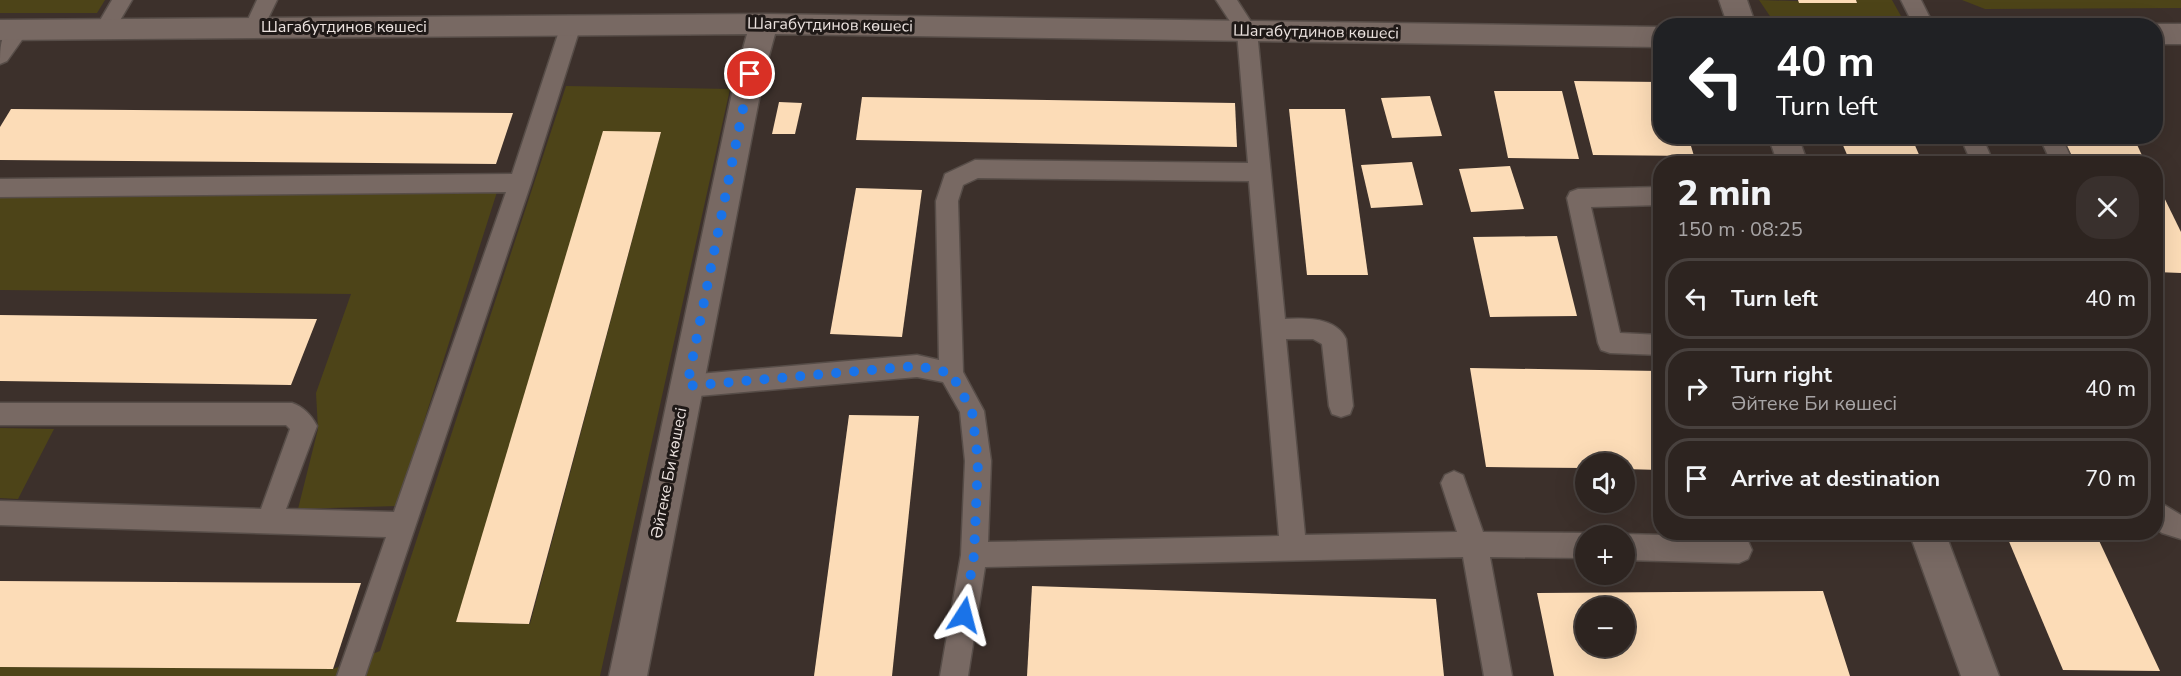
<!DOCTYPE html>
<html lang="en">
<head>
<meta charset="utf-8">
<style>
  :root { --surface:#2d2420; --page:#39302d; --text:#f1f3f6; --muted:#a7a4a5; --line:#48413e }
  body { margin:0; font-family:"Nunito Sans",sans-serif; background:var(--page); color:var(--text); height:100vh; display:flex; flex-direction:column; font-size:22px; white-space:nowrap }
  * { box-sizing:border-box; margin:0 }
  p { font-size:20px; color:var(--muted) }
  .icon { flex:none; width:33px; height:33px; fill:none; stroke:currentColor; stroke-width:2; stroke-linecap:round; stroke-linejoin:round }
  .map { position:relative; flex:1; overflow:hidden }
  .sheet { position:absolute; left:1653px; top:156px; width:510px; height:384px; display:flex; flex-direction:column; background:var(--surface); border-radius:24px; box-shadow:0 6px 24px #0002,0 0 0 2px var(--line) }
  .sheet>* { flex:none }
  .top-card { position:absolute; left:1653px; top:18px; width:510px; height:126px; border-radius:24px; box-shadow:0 6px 24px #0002,0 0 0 2px var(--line); background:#202124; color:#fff; overflow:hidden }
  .buttons { position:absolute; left:1575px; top:453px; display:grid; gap:12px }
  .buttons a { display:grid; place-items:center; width:60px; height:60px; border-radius:50%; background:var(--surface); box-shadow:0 6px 24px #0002,0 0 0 2px var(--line); font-size:30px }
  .pin { position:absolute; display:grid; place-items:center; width:51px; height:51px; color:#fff; margin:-26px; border:3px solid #fff; border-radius:50%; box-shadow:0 2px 6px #0007 }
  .me { position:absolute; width:66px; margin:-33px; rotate:9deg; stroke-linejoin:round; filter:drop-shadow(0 0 4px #0008) }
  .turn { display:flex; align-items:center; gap:21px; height:126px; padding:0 24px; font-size:27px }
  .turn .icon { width:78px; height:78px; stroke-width:2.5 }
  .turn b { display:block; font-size:42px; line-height:51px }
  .round { display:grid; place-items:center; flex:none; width:63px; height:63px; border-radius:24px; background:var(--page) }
  .head { display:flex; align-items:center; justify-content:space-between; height:102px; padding:0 24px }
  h1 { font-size:36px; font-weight:800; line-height:45px }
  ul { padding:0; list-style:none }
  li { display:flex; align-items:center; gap:18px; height:81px; margin:0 12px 9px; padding:0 12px; border:3px solid var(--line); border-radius:24px }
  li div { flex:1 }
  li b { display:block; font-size:22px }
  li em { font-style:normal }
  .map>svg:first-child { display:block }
  .green { fill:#4d4418; fill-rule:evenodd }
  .building { fill:#fcdcb7; fill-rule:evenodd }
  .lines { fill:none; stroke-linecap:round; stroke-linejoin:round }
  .service-casing { stroke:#574d48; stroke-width:3 }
  .minor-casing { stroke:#574d48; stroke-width:3 }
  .tertiary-casing { stroke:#574d48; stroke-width:3 }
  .service { fill:#786963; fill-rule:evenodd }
  .minor { fill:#786963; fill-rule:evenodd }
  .tertiary { fill:#786963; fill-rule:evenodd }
  .route { stroke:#1a73e8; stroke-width:10; stroke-dasharray:0 18 }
  .labels { text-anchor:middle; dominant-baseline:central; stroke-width:6; stroke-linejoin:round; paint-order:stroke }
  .street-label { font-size:16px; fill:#ebe2df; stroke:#1f1917 }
</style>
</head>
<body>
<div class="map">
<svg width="2181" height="676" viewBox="0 0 2181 676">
  <rect width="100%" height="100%" fill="#3c302b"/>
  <g class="green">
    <path d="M 0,0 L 105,0 L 97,13 L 0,13 Z"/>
    <path d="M 1759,0 L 1857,3 L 1856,0 L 1892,0 L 1906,25 L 1776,25 Z"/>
    <path d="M 1962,0 L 2181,0 L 2181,8 L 1985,9 Z"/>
    <path d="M 566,86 L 730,89 L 600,676 L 0,676 L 0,667 L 333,669 L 380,651 ZM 661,132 L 530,624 L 457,622 L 456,622 Z"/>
    <path d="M 497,192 L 397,506 L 298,509 L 318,429 L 316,393 L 351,294 L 0,290 L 0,196 Z"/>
    <path d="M 0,428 L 54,429 L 18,499 L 0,498 Z"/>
  </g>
  <g class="building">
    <path d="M 1798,0 L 1856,0 L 1857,3 L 1799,3 Z"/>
    <path d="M 1574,81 L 1660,82 L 1660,136 L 1688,136 L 1694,156 L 1593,155 Z"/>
    <path d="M 1494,91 L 1562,91 L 1579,159 L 1508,158 Z"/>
    <path d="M 1430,96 L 1442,136 L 1392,138 L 1381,98 Z"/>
    <path d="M 862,97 L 1235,103 L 1237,147 L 856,140 Z"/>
    <path d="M 779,102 L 802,103 L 795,134 L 772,134 Z"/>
    <path d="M 11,109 L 513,113 L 496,164 L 0,160 L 0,127 Z"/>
    <path d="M 1289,109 L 1345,109 L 1368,275 L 1307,275 Z"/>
    <path d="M 603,131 L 661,132 L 529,624 L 456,622 Z"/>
    <path d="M 1839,136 L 1911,136 L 1923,164 L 1851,164 Z"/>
    <path d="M 2062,136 L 2133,136 L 2146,164 L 2075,164 Z"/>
    <path d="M 1412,162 L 1423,205 L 1371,208 L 1361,165 Z"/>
    <path d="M 1510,166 L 1524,209 L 1471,212 L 1459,169 Z"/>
    <path d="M 2156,181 L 2181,232 L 2181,273 L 2156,272 Z"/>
    <path d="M 856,188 L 922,190 L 902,337 L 830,334 Z"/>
    <path d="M 1557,236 L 1577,316 L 1490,317 L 1473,237 Z"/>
    <path d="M 0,315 L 317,319 L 291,385 L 0,381 Z"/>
    <path d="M 1470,368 L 1660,371 L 1660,470 L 1624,469 L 1624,464 L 1586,464 L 1586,468 L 1486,467 Z"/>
    <path d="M 849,415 L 919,416 L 892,676 L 814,676 Z"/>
    <path d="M 2005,532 L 2095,532 L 2160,671 L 2063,670 Z"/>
    <path d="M 0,581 L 361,583 L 333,669 L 0,667 Z"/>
    <path d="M 1032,586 L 1436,599 L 1444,676 L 1027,676 Z"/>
    <path d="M 1823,591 L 1850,676 L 1554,676 L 1537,593 ZM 1586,608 L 1624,608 L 1624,646 L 1586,646 Z"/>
  </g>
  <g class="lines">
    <g class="service-casing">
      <g id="service">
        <path d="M 112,0 L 132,0 L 112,34 L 105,36 L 98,34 L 95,29 Z"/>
        <path d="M 257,0 L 277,0 L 261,33 L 254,35 L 247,33 L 244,28 Z"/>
        <path d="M 1216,0 L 1237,0 L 1257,31 L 1285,319 C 1305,318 1336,317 1346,339 L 1353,406 L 1350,414 L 1341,417 L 1332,414 L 1329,406 L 1322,344 L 1313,339 L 1286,339 L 1305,535 L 1457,532 L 1441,483 L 1445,475 L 1454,471 L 1463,475 L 1483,532 L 1586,533 L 1591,536 L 1586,536 L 1586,558 L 1490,557 L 1512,676 L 1484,676 L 1463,557 L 985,567 L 968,676 L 940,676 L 961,555 L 965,461 L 960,412 L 943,382 L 917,377 L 687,397 L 678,394 L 675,386 L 678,378 L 687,375 L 917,355 L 939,360 L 936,201 L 945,174 L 975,160 L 1248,163 L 1237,32 ZM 978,178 L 1249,181 L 1279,536 L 988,542 L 991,461 L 984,411 L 963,372 L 958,201 L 963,185 Z"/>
        <path d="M 1901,0 L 1921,0 L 1934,26 L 1914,26 Z"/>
        <path d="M 571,18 L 578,20 L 581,25 L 531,183 L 365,676 L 337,676 L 386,537 L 0,525 L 0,501 L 261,509 L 290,429 L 286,425 L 0,425 L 0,403 L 292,403 C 304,407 311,415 317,426 L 286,509 L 394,512 L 506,192 L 0,197 L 0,179 L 512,174 L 561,25 L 564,20 Z"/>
        <path d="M 19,23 L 26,25 L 29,30 L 7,61 L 0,64 C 0,47 0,28 19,23 Z"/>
        <path d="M 1960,136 L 1982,136 L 1994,164 L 1972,164 Z"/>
        <path d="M 2039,136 L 2061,136 L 2074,164 L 2052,164 Z"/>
        <path d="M 1660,187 L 1660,205 L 1591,207 L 1620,333 L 1660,335 L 1660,355 L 1610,353 L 1601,350 L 1598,343 L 1567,198 L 1570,192 L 1578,189 Z"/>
        <path d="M 2156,500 L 2181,515 L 2181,539 L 2162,533 L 2156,528 Z"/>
        <path d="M 1624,534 L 1739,537 L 1748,541 L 1752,550 L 1748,559 L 1739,563 L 1624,560 L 1624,536 L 1621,536 Z"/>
      </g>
    </g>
    <g class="minor-casing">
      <g id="minor">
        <path d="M 764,14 L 1660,27 L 1660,47 L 775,34 L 764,74 L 647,676 L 609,676 L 736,74 L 747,34 L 0,40 L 0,20 Z"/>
        <path d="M 2156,24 L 2181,24 L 2181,44 L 2156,44 L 2156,26 L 2150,26 Z"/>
      </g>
    </g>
    <g class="tertiary-casing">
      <g id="tertiary">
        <path d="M 1719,0 L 1747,0 L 1756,26 L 1728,26 Z"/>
        <path d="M 1768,136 L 1798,136 L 1808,164 L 1778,164 Z"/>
        <path d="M 1909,532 L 1945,532 L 1999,676 L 1961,676 Z"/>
      </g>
    </g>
    <use href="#service" class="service"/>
    <use href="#minor" class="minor"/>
    <use href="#tertiary" class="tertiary"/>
  </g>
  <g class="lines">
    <path class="route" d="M 750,74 L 687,386 L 917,366 L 951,373 L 972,411 L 978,461 L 974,555 L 964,615"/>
  </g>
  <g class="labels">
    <g class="street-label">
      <text transform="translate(830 25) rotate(1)">Шагабутдинов көшесі</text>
      <text x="344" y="27">Шагабутдинов көшесі</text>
      <text transform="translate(1316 32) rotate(1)">Шагабутдинов көшесі</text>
      <text transform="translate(669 473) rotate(-79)">Әйтеке Би көшесі</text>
    </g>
  </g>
</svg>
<div class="buttons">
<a><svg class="icon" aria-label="sound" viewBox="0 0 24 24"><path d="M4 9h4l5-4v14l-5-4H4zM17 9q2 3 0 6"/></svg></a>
<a>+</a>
<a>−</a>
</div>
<div class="pin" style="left:750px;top:74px;background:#d93025"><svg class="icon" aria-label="arrive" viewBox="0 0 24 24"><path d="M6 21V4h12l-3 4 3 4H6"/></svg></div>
<svg class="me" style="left:964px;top:615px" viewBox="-20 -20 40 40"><path d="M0-17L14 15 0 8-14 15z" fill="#1a73e8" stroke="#fff" stroke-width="4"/></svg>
<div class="top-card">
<div class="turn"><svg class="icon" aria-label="left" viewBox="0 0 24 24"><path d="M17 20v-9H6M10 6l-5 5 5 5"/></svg><div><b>40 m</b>Turn left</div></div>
</div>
<section class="sheet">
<div class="head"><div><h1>2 min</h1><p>150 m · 08:25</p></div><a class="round"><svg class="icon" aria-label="close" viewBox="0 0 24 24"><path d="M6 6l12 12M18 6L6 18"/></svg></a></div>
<ul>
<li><svg class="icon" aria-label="left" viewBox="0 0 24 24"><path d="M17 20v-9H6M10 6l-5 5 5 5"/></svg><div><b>Turn left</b></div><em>40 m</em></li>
<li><svg class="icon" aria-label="right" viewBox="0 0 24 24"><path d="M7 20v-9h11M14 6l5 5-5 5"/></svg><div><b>Turn right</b><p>Әйтеке Би көшесі</p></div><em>40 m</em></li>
<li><svg class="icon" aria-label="arrive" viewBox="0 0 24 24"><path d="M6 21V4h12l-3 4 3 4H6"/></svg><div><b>Arrive at destination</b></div><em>70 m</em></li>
</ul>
</section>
</div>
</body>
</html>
